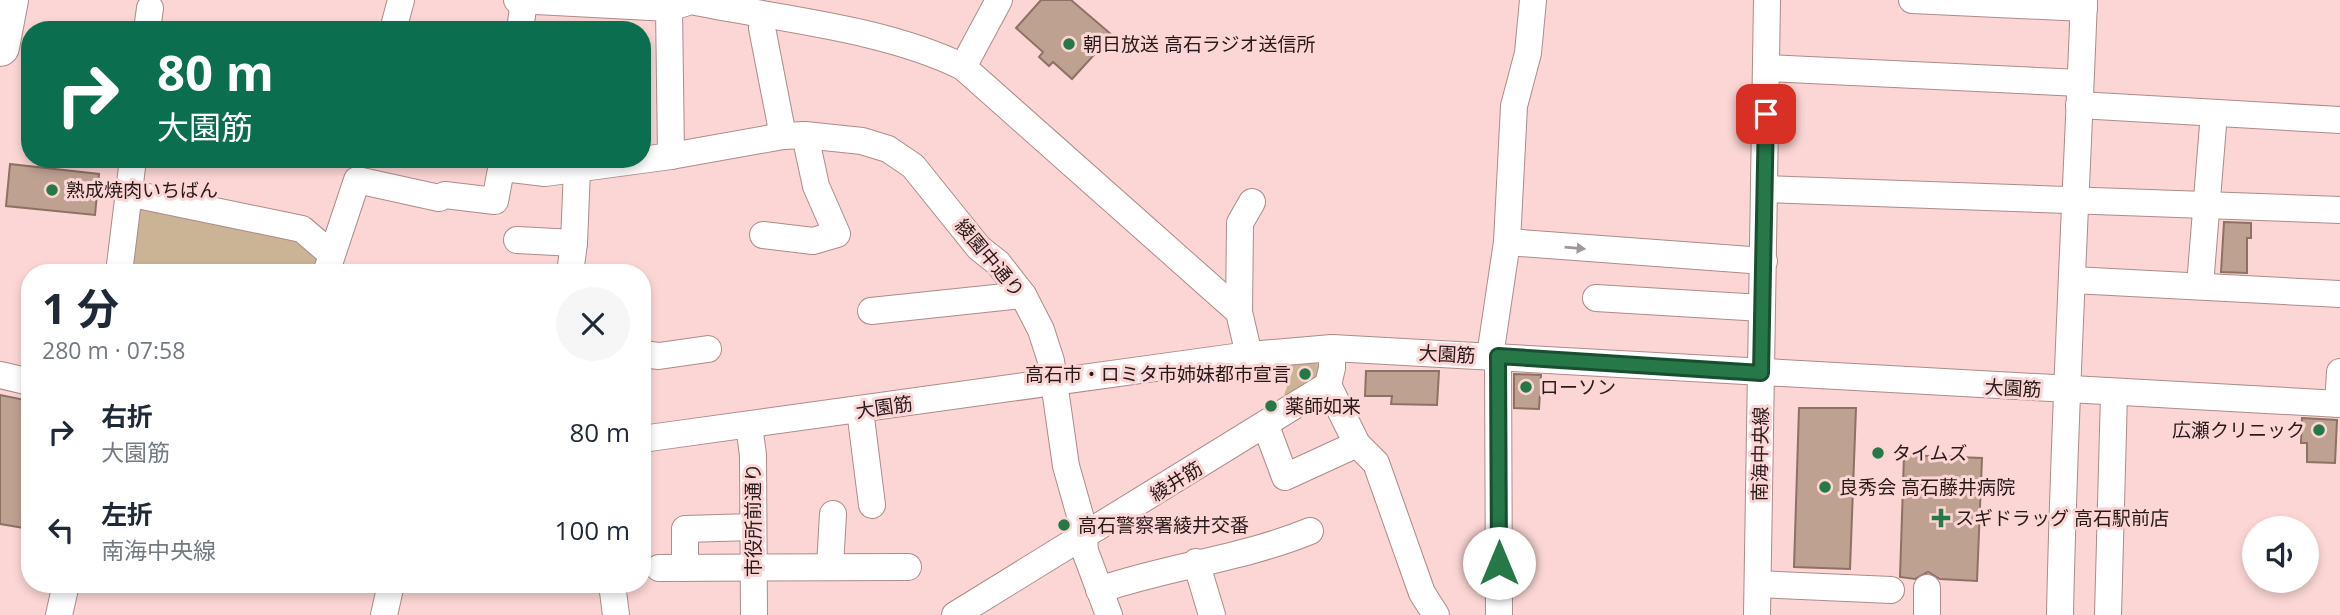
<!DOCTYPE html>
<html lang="ja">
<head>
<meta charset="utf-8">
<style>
  :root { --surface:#fff; --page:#f6f6f7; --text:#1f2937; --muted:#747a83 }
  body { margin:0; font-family:"Open Sans","Noto Sans JP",sans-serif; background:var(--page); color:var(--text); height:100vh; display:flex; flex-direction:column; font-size:26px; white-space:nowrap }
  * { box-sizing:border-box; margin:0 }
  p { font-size:23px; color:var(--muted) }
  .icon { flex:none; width:38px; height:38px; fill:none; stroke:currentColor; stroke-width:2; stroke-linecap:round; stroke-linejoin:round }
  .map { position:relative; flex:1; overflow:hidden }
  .drawer { position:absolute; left:21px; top:264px; width:630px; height:329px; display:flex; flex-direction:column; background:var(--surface); border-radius:28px; box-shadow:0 4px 10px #0003 }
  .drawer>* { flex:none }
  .top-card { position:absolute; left:21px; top:21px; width:630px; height:147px; border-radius:28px; box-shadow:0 4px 10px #0003; background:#0b6e4f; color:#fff; overflow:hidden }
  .fabs { position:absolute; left:2242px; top:516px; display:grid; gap:14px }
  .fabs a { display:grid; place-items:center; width:77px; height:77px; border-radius:50%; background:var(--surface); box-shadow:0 4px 10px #0003; font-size:35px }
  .pin { position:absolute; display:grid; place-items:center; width:60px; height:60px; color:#fff; margin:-30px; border-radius:14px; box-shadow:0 4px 10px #0006 }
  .me { position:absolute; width:77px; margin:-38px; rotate:0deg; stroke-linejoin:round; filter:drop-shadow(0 0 5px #0008) }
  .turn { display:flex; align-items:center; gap:24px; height:147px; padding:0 21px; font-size:32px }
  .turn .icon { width:91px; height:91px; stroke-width:2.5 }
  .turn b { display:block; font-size:49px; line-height:60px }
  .round { display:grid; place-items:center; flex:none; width:74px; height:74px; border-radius:37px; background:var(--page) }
  .summary { display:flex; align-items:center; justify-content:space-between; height:119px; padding:0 21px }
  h1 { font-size:42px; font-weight:700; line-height:52px }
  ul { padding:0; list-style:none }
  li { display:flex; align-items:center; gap:21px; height:98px; padding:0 21px }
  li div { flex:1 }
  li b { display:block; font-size:26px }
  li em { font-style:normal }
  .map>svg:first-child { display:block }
  .green { fill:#cbb495 }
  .building { fill:#bfa192; stroke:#8d7163; stroke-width:2 }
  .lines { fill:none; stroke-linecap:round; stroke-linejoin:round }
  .minor-casing { stroke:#ad8b89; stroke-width:28 }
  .highway-casing { stroke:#ad8b89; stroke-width:40 }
  .minor { stroke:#fff; stroke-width:26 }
  .highway { stroke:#fff; stroke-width:38 }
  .oneway { fill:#9e9898 }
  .route-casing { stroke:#194e2f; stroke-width:18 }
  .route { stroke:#267849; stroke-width:12 }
  .poi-dot { fill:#267849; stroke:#fbd6d4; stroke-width:2.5 }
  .labels { text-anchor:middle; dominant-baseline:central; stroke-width:6; stroke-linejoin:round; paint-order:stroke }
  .poi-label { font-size:19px; fill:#271a19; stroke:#fbd6d4; text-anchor:start }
  .street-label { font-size:19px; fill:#271a19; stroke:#fbd6d4 }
</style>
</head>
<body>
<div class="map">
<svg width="2340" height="615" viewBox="0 0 2340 615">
  <rect width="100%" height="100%" fill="#fbd6d4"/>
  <g class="green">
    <path d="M 137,201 L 300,236 L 319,258 L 316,273 L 128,273 Z"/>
    <path d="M 1291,360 L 1316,361 L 1322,374 L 1283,398 L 1293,370 Z"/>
  </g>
  <g class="building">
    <path d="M 1041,0 L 1071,0 L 1112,35 L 1072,79 L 1053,62 L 1049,66 L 1039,57 L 1043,52 L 1016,28 Z"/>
    <path d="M 10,164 L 99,174 L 95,215 L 6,206 Z"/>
    <path d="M 2224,222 L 2251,223 L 2251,238 L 2247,238 L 2247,273 L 2221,272 Z"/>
    <path d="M 1366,371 L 1439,371 L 1437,405 L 1391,404 L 1392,396 L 1365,396 Z"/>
    <path d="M 1514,374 L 1541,375 L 1539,409 L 1514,408 Z"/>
    <path d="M 0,395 L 30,401 L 30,529 L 0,524 Z"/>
    <path d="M 1799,408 L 1856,408 L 1850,569 L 1794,567 Z"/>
    <path d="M 2302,418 L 2337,420 L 2335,463 L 2307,462 L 2307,443 L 2301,443 Z"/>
    <path d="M 1904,455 L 1982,458 L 1977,581 L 1940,579 L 1928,572 L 1915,579 L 1900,577 Z"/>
  </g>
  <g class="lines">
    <g class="minor-casing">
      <g id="minor">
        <path d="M 517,0 L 669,8 L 671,156"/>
        <path d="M 659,0 L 669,8 L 691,1 C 778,19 884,28 963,67 L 1239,312 L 1249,355"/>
        <path d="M 1912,0 L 2084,8"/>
        <path d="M 764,17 L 762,28 L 783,136"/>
        <path d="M 147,30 L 150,8"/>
        <path d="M 393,30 L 401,0"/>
        <path d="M 520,30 L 524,1"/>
        <path d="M 963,67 L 999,0"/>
        <path d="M 1767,68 L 2080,83"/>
        <path d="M 2079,105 L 2340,120"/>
        <path d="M 502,168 L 545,173 L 671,156 L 783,136 L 805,135 L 862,141 L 888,149 L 913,166 L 979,248 L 998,263 L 1023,295 L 1041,330 L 1051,361 L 1066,466 L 1083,526 L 1085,551 L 1109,615"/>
        <path d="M 1764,189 L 2340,210"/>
        <path d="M 128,193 L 302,229 L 330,253"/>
        <path d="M 763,235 L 813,241 L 837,234 L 816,186 L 805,135"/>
        <path d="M 517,240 L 574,243 L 577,169"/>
        <path d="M 1507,242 L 1764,261"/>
        <path d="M 119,273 L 133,159"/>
        <path d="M 326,273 L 357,180 L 439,198 L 445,195 L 495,201 L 503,159"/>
        <path d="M 570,273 L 574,243"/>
        <path d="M 2073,280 L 2340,294"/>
        <path d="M 2200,285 L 2214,113"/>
        <path d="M 1596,298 L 1762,308"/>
        <path d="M 871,311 L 1023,295"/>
        <path d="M 1239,312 L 1240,223 L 1252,202"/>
        <path d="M 642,354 L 659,356 L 708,349"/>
        <path d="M 1490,356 L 1507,242 L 1514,106 L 1528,53 L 1533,0"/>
        <path d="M 1498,356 L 1499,615"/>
        <path d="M 0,375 L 30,382"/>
        <path d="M 1328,385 L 1357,444 L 1376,463 L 1422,593 L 1436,615"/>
        <path d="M 2338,404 L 2340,372"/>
        <path d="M 860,410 L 872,505"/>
        <path d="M 749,425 L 753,455 L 754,615"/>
        <path d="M 1266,426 L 1285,477 L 1357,444"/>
        <path d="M 642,439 L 1249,355 L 1332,348 L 2340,404"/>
        <path d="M 1196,562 L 1212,615"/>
        <path d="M 830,566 L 833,514"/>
        <path d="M 659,568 L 908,567"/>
        <path d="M 685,568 L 685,529 L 753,527"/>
        <path d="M 612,584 L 616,615"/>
        <path d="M 1758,584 L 1891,590"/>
        <path d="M 1099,590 C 1168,566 1242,559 1310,531"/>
        <path d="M 59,615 L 66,584"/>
        <path d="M 384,615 L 391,584"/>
        <path d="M 955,615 L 1328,385 L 1332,368 L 1332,348"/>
        <path d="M 1757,615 L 1767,0"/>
        <path d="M 1927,615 L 1927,588"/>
        <path d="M 2060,615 C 2064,410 2076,205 2084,0"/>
        <path d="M 2108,615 L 2114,394"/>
      </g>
    </g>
    <g class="highway-casing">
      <path id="highway" d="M 0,47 L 9,0"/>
    </g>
    <use href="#minor" class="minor"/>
    <use href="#highway" class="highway"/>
  </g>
  <defs><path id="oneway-solid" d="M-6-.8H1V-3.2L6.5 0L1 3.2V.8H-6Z" transform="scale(1.75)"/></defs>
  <use class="oneway" href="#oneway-solid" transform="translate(1575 248) rotate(5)"/>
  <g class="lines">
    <g class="route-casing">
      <path id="route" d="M 1499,563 L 1498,356 L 1761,373 L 1766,114"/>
    </g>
    <use href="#route" class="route"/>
  </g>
  <g class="poi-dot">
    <circle cx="1069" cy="44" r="7"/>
    <circle cx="52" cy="190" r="7"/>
    <circle cx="1305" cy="374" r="7"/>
    <circle cx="1526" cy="387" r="7"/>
    <circle cx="1271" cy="406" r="7"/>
    <circle cx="2319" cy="430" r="7"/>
    <circle cx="1878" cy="453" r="7"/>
    <circle cx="1825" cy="487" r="7"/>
    <path d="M1937.5 507.5h7v7h7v7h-7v7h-7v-7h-7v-7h7z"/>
    <circle cx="1064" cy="525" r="7"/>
  </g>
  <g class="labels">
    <g class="poi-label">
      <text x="1083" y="44">朝日放送 高石ラジオ送信所</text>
      <text x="66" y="190">熟成焼肉いちばん</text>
      <text x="1291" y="374" text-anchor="end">高石市・ロミタ市姉妹都市宣言</text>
      <text x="1540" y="387">ローソン</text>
      <text x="1285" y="406">薬師如来</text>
      <text x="2305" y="430" text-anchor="end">広瀬クリニック</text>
      <text x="1892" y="453">タイムズ</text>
      <text x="1839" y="487">良秀会 高石藤井病院</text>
      <text x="1955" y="518">スギドラッグ 高石駅前店</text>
      <text x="1078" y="525">高石警察署綾井交番</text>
    </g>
    <g class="street-label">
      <text transform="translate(990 258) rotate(50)">綾園中通り</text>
      <text transform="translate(1447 354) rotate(3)">大園筋</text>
      <text transform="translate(2013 388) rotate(3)">大園筋</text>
      <text transform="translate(884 407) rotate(-8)">大園筋</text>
      <text transform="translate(1760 454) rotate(-89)">南海中央線</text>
      <text transform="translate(1176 481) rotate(-32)">綾井筋</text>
      <text transform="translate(753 520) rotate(-90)">市役所前通り</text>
    </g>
  </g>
</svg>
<div class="fabs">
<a><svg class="icon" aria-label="sound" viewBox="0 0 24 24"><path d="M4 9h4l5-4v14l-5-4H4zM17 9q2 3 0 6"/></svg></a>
</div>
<div class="pin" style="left:1766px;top:114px;background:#d93025"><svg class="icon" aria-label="arrive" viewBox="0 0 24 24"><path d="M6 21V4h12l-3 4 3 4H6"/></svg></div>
<svg class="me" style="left:1499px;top:563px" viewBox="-20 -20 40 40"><circle r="19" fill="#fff"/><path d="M0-13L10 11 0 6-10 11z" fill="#267849"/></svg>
<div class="top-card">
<div class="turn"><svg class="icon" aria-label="right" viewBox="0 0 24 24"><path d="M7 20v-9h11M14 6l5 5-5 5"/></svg><div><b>80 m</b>大園筋</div></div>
</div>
<section class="drawer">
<div class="summary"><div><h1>1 分</h1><p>280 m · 07:58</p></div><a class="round"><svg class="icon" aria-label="close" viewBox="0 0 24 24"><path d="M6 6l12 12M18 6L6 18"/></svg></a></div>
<ul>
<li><svg class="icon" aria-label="right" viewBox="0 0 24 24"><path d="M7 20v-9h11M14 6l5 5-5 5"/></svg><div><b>右折</b><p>大園筋</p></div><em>80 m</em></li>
<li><svg class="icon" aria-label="left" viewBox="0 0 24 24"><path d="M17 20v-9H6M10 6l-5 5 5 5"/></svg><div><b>左折</b><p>南海中央線</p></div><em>100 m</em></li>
</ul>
</section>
</div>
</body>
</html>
